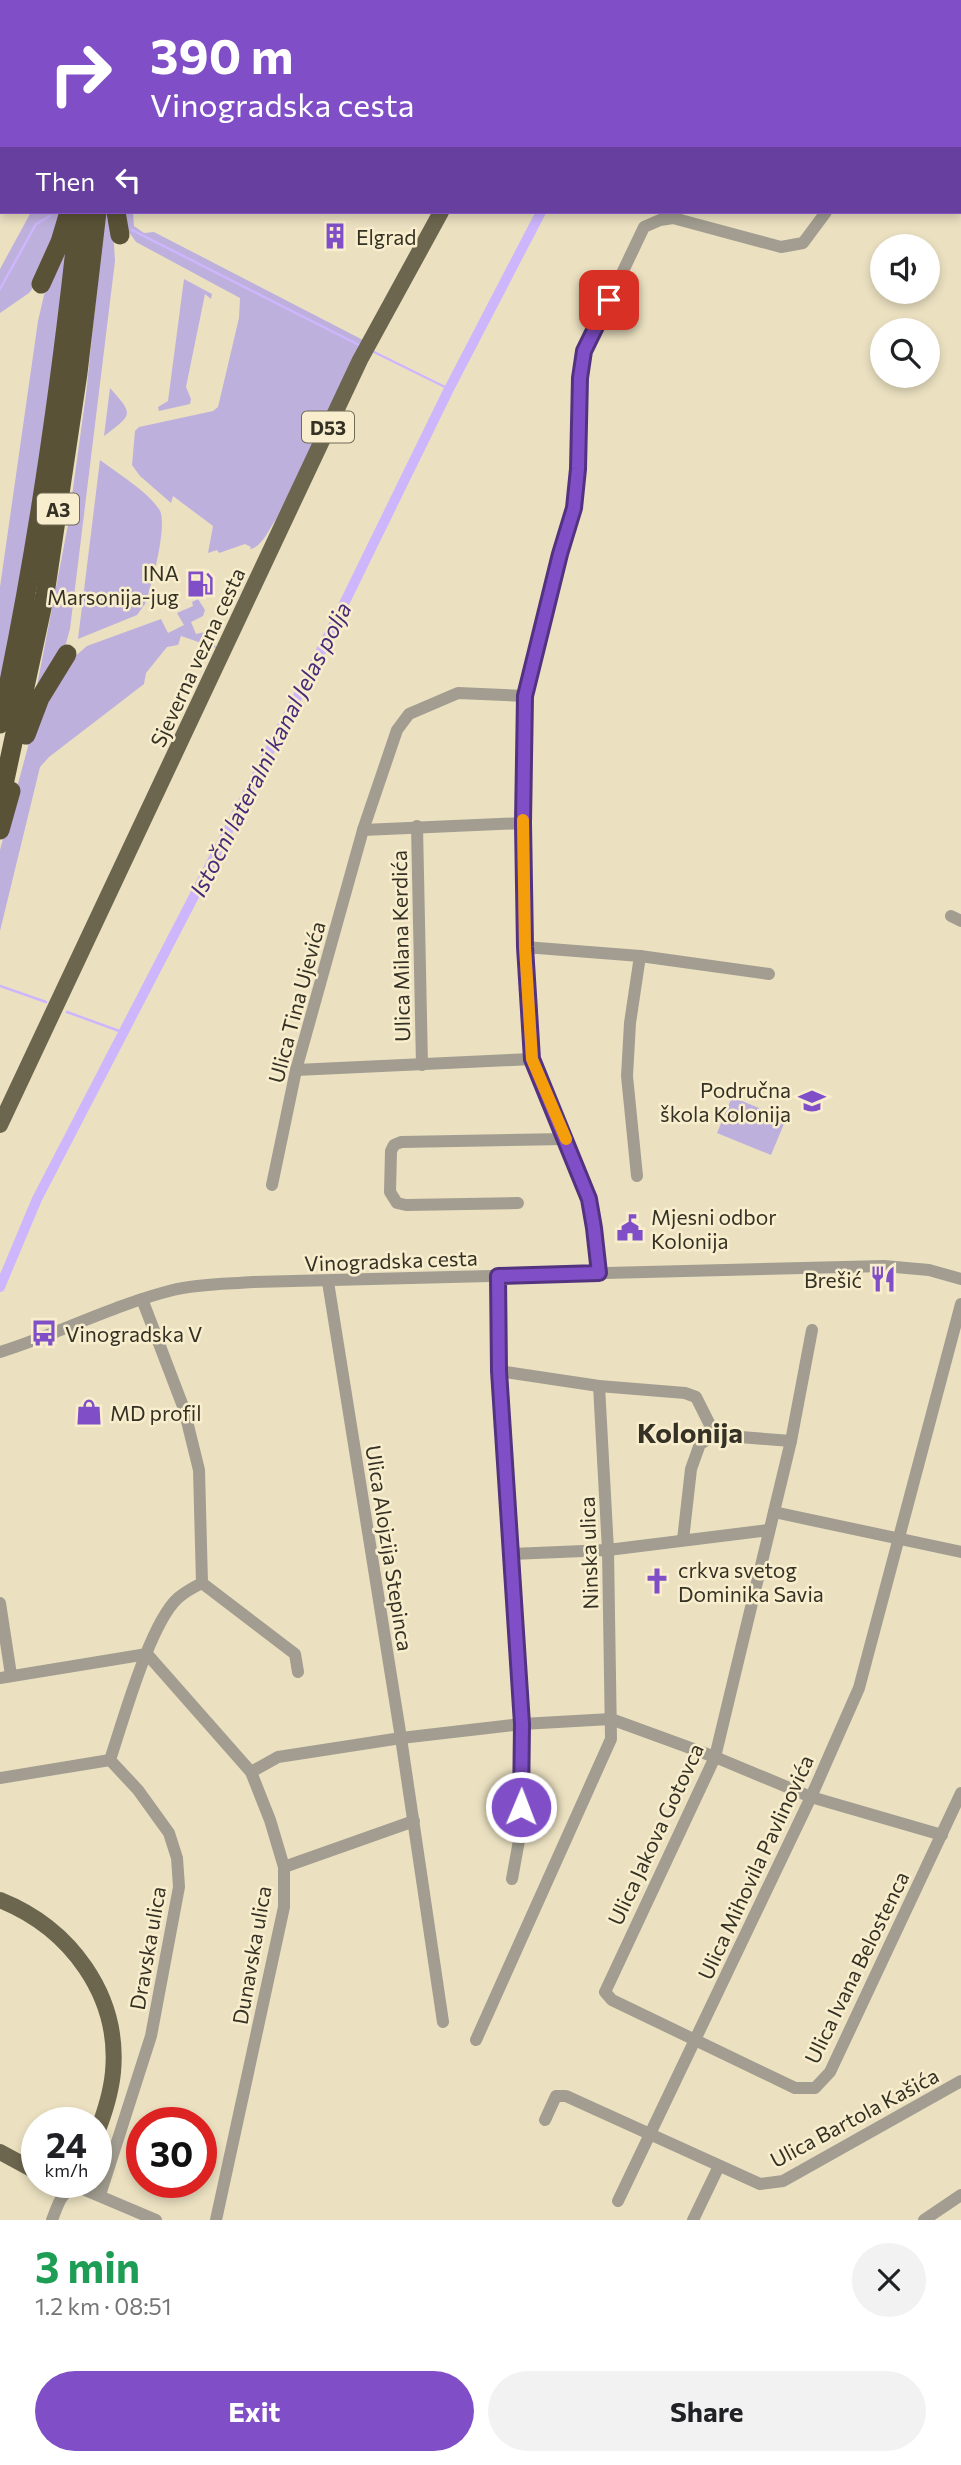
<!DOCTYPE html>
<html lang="en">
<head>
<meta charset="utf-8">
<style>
  :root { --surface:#fff; --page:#f2f2f2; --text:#202124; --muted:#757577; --accent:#804fc7 }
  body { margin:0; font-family:Commissioner,sans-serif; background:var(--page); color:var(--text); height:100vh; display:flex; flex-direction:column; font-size:26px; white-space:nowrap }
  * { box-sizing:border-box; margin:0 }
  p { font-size:23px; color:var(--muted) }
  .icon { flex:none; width:38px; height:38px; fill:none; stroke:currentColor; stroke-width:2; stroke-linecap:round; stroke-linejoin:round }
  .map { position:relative; height:2220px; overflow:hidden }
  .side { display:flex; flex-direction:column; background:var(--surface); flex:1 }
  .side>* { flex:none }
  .banner { position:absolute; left:0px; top:0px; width:962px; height:214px; box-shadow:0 4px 10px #0003; background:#804fc7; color:#fff; overflow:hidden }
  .buttons { position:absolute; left:870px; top:234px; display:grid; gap:14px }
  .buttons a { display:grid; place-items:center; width:70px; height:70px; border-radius:50%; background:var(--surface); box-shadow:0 4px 10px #0003; font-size:35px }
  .speed { position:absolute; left:21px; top:2107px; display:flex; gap:14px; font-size:35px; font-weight:700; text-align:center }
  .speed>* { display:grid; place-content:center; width:91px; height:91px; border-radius:50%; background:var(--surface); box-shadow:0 4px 10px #0003; line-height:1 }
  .speed small { font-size:18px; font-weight:400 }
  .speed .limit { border:10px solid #d22; background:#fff; color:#111 }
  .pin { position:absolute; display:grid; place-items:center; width:60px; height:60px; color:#fff; margin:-30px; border-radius:14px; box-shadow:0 4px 10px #0006 }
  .me { position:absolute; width:77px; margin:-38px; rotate:1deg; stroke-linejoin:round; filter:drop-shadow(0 0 5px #0008) }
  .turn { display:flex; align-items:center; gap:24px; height:147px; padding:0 35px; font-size:32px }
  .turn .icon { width:91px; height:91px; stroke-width:2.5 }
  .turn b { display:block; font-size:49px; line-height:60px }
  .then { display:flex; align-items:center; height:66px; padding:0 35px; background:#0003; gap:14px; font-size:26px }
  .round { display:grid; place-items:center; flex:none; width:74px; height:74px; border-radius:37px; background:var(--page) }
  .overview { display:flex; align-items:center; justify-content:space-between; height:119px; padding:0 35px }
  h1 { font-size:42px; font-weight:700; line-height:52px; color:#1e9e55 }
  .primary-button { display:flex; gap:14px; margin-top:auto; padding:14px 35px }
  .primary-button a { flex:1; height:80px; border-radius:42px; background:var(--accent); color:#fff; font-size:28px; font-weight:700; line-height:80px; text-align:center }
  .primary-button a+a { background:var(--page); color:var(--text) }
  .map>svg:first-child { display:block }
  .green { fill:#beb0dd }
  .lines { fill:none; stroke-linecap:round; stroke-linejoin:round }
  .stream { stroke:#cdb6fc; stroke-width:2.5 }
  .canal { stroke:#cdb6fc; stroke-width:10 }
  .minor { stroke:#a29d90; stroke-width:12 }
  .major { stroke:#6d664e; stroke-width:16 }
  .highway { stroke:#5a5236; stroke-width:19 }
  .route-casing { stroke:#533381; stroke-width:18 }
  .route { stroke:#804fc7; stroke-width:12 }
  .slow { stroke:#f59e0b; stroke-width:12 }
  .labels { text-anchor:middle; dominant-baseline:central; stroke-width:5; stroke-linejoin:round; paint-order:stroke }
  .shield { fill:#f8eece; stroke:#706a57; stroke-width:2 }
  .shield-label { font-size:19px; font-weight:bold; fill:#353124 }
  .poi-label { font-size:21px; fill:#353124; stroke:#f8eece; text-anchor:start }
  .street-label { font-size:21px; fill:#353124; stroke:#f8eece }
  .water-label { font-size:23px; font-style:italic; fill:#4a2979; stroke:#f8eece }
  .district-label { font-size:28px; font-weight:bold; fill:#353124; stroke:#f8eece }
</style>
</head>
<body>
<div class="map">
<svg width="961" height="2220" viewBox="0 0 961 2220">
  <rect width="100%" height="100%" fill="#ebe1c1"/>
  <g class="green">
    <path d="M 31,212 L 65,212 L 35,285 L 29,293 L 0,313 L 0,269 Z"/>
    <path d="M 105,212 L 112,212 L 115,261 L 70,629 L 65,647 L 35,696 L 68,525 L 86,394 Z"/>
    <path d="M 122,212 L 133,212 L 134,226 L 144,233 L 154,232 L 363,340 L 277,518 C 269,528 263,547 250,549 L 251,547 L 245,544 L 219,553 L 217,550 L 208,553 L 213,526 L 173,496 L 171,503 L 140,476 L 132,465 L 135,431 L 139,427 L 213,411 L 218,407 L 239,318 L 240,298 L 136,242 L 124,225 Z"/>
    <path d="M 67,245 L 40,468 L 0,685 L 0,587 L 38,321 L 44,295 Z"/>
    <path d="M 184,279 L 212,294 L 211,299 L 205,294 L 186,387 L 191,399 L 190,404 L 159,411 L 158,407 L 168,401 Z"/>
    <path d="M 110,388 C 134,415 133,414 104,436 Z"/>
    <path d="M 100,460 C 117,473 147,491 159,509 C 169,522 151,588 145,604 L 137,615 L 78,639 Z"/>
    <path d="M 198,599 L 205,610 L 203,616 L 191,622 L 196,634 L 210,631 L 216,648 L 181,636 L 178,645 L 167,647 L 146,673 L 144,684 L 49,757 L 40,767 L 0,931 L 0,850 L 32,732 L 72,659 L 87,646 L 161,619 L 168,633 L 184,625 L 177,613 L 193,606 L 192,602 Z"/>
    <path d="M 732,1097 L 786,1119 L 771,1155 L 717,1133 Z"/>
  </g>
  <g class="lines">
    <g class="stream">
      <path d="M 132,230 L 359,345"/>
      <path d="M 0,289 L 36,224 L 50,216"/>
      <path d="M 374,352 L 449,389"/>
      <path d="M 0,986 L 46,1002"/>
      <path d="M 67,1012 L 122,1032"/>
    </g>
    <g class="canal">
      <path d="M 707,2 L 708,0"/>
      <path d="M 0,1287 L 37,1199 L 316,661 L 449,389 L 541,212"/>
    </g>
    <g class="minor">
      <path d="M 540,0 L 543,2"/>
      <path d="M 926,2 L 926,0"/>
      <path d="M 0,139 L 2,142"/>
      <path d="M 417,826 L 422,1065"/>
      <path d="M 363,830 L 523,823"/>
      <path d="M 951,916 L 961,921"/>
      <path d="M 525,947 L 640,956 L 769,974"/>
      <path d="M 296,1070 L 532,1059"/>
      <path d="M 637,1176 L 627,1076 L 630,1023 L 640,956"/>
      <path d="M 272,1185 L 296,1070 L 363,830 L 397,730 L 409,714 L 458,693 L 525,696"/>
      <path d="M 518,1203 L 406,1205 L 397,1203 L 390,1192 L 391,1151 L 394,1145 L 401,1142 L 566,1139"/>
      <path d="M 599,1273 L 595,1228 L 588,1199 L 532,1059 L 525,947 L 523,823 L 525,696 L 560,554 L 574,508 L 578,469 L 580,378 L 585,351 L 644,227 L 660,220 L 673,218 L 781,247 L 803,243 L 826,212"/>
      <path d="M 498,1276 L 499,1371 L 522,1724 L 520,1835 L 512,1879"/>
      <path d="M 328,1282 L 401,1738 L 443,2022"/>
      <path d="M 142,1299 L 184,1409 L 199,1470 L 202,1583 L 295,1654 L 298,1672"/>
      <path d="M 812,1330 L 791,1441 L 715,1757 L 605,1992 L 612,2000 L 795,2088 L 815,2088 L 830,2072 L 961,1793"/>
      <path d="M 0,1352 C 58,1334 113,1305 173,1290 C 198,1284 227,1284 253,1282 L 884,1266 L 929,1270 L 961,1279"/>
      <path d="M 499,1371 L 599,1386 L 685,1393 L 696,1397 L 715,1435"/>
      <path d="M 774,1512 L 961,1552"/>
      <path d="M 683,1540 L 691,1469 L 700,1444 L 715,1435 L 791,1441"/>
      <path d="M 511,1554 L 608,1550 L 769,1530"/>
      <path d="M 0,1603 L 11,1675"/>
      <path d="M 0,1678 L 147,1654 L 251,1772 L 270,1820 L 284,1867 L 284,1907 L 216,2220"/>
      <path d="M 251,1772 L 278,1757 L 401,1738 L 522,1724 L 611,1719 L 715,1757 L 811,1797 L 942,1835"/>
      <path d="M 0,1778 L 110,1760"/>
      <path d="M 284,1867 L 414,1821"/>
      <path d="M 476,2040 L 611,1739 L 608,1550 L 599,1386"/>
      <path d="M 545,2120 L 556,2096 L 566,2096 L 760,2184 L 783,2181 L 961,2081"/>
      <path d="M 100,2195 L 151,2036 L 179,1887 L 177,1858 L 169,1833 L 138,1790 L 110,1760 C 123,1721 150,1623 178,1598 C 185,1592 194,1587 202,1583"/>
      <path d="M 618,2201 L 811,1797 L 859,1688 L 961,1304"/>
      <path d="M 52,2220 C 58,2205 61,2190 78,2187 L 156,2220"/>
      <path d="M 693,2220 L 719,2166"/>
      <path d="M 924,2220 L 961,2195"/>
    </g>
    <g class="major">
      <path d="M 563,2 L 564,0"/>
      <path d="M 0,1125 L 360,360 L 441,212"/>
      <path d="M 0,1900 C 70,1928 120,1995 113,2072 C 111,2093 104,2115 96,2135"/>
      <path d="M 0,2152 L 37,2172"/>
    </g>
    <g class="highway">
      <path d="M 98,2 L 99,0"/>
      <path d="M 115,2 L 116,0"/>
      <path d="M 116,212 L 120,235"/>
      <path d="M 41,284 L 60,242 L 69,212"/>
      <path d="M 0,724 C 37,555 61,384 79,212"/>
      <path d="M 26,735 L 40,698 L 67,654"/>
      <path d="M 0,803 L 45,594 L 78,373 L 97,212"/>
      <path d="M 0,830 L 11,791"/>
    </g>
  </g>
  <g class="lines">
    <g class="route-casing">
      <path id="route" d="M 521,1807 L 522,1724 L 499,1371 L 498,1276 L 599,1273 L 594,1228 L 589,1199 L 532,1059 L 525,947 L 523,823 L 525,696 L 560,554 L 574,508 L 578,469 L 580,378 L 584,351 L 609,300"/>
    </g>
    <use href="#route" class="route"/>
    <path class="slow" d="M 523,820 L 525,947 L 532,1059 L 566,1139"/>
  </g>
  <defs>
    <g id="building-bare" transform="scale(2.1)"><path d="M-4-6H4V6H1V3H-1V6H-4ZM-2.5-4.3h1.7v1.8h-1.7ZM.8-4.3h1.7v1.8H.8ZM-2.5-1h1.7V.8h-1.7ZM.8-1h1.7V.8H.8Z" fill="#804fc7" stroke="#f8eece" stroke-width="2.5" paint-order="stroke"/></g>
    <g id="fuel-bare" transform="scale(2.1)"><path d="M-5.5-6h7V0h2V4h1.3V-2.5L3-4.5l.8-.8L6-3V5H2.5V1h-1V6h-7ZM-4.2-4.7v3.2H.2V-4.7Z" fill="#804fc7" stroke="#f8eece" stroke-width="2.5" paint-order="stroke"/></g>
    <g id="school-bare" transform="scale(2.1)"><path d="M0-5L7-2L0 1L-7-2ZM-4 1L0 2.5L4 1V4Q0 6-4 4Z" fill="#804fc7" stroke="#f8eece" stroke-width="2.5" paint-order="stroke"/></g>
    <g id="civic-bare" transform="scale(2.1)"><path d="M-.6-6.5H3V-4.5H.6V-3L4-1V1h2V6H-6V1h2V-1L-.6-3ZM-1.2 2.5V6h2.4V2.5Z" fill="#804fc7" stroke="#f8eece" stroke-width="2.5" paint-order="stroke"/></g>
    <g id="restaurant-bare" transform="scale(2.1)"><path d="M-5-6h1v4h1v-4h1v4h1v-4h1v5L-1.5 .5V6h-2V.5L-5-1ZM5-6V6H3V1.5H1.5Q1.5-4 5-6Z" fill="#804fc7" stroke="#f8eece" stroke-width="2.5" paint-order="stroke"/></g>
    <g id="bus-bare" transform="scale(2.1)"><path d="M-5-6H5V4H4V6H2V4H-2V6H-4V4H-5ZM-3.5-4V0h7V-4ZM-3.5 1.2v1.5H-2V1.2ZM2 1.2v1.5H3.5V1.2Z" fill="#804fc7" stroke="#f8eece" stroke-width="2.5" paint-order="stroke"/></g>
    <g id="shop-bare" transform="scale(2.1)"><path d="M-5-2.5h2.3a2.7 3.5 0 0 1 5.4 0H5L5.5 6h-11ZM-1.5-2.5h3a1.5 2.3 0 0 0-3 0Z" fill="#804fc7" stroke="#f8eece" stroke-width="2.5" paint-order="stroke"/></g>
    <g id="church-bare" transform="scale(2.1)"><path d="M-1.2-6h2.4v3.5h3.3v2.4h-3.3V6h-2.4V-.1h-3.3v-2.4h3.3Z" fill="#804fc7" stroke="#f8eece" stroke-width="2.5" paint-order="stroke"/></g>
  </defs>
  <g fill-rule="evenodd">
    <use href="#building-bare" x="335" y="236"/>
    <use href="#fuel-bare" x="200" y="584"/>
    <use href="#school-bare" x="812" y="1101"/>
    <use href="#civic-bare" x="630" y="1228"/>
    <use href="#restaurant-bare" x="883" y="1279"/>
    <use href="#bus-bare" x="44" y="1333"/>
    <use href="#shop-bare" x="89" y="1412"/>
    <use href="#church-bare" x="657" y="1581"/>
  </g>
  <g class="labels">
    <g class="shield">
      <rect x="302" y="411.5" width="52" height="31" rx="5"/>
      <rect x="37" y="493.5" width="42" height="31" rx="5"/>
    </g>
    <g class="shield-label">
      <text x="328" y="427">D53</text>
      <text x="58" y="509">A3</text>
    </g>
    <g class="poi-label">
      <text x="356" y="236">Elgrad</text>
      <text x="179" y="572" text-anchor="end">INA<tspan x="179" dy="24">Marsonija-jug</tspan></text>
      <text x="791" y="1089" text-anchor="end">Područna<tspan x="791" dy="24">škola Kolonija</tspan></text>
      <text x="651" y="1216">Mjesni odbor<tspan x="651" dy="24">Kolonija</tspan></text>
      <text x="862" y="1279" text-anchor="end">Brešić</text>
      <text x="65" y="1333">Vinogradska V</text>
      <text x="110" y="1412">MD profil</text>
      <text x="678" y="1569">crkva svetog<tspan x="678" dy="24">Dominika Savia</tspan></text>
    </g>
    <g class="street-label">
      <text transform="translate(197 657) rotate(-65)">Sjeverna vezna cesta</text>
      <text transform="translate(400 946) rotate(-91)">Ulica Milana Kerdića</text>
      <text transform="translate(296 1002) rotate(-75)">Ulica Tina Ujevića</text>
      <text transform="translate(391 1260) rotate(-2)">Vinogradska cesta</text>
      <text transform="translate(390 1548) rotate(81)">Ulica Alojzija Stepinca</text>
      <text transform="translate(588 1553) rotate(-92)">Ninska ulica</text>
      <text transform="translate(655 1834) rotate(-65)">Ulica Jakova Gotovca</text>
      <text transform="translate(755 1867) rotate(-65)">Ulica Mihovila Pavlinovića</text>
      <text transform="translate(147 1948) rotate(-80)">Dravska ulica</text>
      <text transform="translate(251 1955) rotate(-80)">Dunavska ulica</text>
      <text transform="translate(856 1967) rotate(-64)">Ulica Ivana Belostenca</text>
      <text transform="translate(854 2117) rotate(-28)">Ulica Bartola Kašića</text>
    </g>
    <g class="water-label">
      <text transform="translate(270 749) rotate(-63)">Istočni lateralni kanal Jelas polja</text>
    </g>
    <g class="district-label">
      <text x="690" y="1432">Kolonija</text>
    </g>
  </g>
</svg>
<div class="buttons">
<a><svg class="icon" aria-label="sound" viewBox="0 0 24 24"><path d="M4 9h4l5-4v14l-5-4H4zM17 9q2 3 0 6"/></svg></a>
<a><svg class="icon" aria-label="search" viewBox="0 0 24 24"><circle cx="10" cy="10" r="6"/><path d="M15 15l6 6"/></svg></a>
</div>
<div class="speed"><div>24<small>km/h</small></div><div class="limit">30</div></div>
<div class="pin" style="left:609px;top:300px;background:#d93025"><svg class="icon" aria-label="arrive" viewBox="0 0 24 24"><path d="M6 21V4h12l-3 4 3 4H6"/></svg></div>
<svg class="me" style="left:521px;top:1807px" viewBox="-20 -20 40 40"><circle r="17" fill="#804fc7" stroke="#fff" stroke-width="3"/><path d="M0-11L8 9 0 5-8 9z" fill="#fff"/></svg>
<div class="banner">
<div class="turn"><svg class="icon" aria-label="right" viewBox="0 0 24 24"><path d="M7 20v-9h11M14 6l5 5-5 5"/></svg><div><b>390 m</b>Vinogradska cesta</div></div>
<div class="then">Then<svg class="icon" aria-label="left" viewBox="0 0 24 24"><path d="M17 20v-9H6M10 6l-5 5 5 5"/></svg></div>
</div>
</div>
<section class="side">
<div class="overview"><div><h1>3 min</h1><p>1.2 km · 08:51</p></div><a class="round"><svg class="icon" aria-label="close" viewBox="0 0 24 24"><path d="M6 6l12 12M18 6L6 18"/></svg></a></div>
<div class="primary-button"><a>Exit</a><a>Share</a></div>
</section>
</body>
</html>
